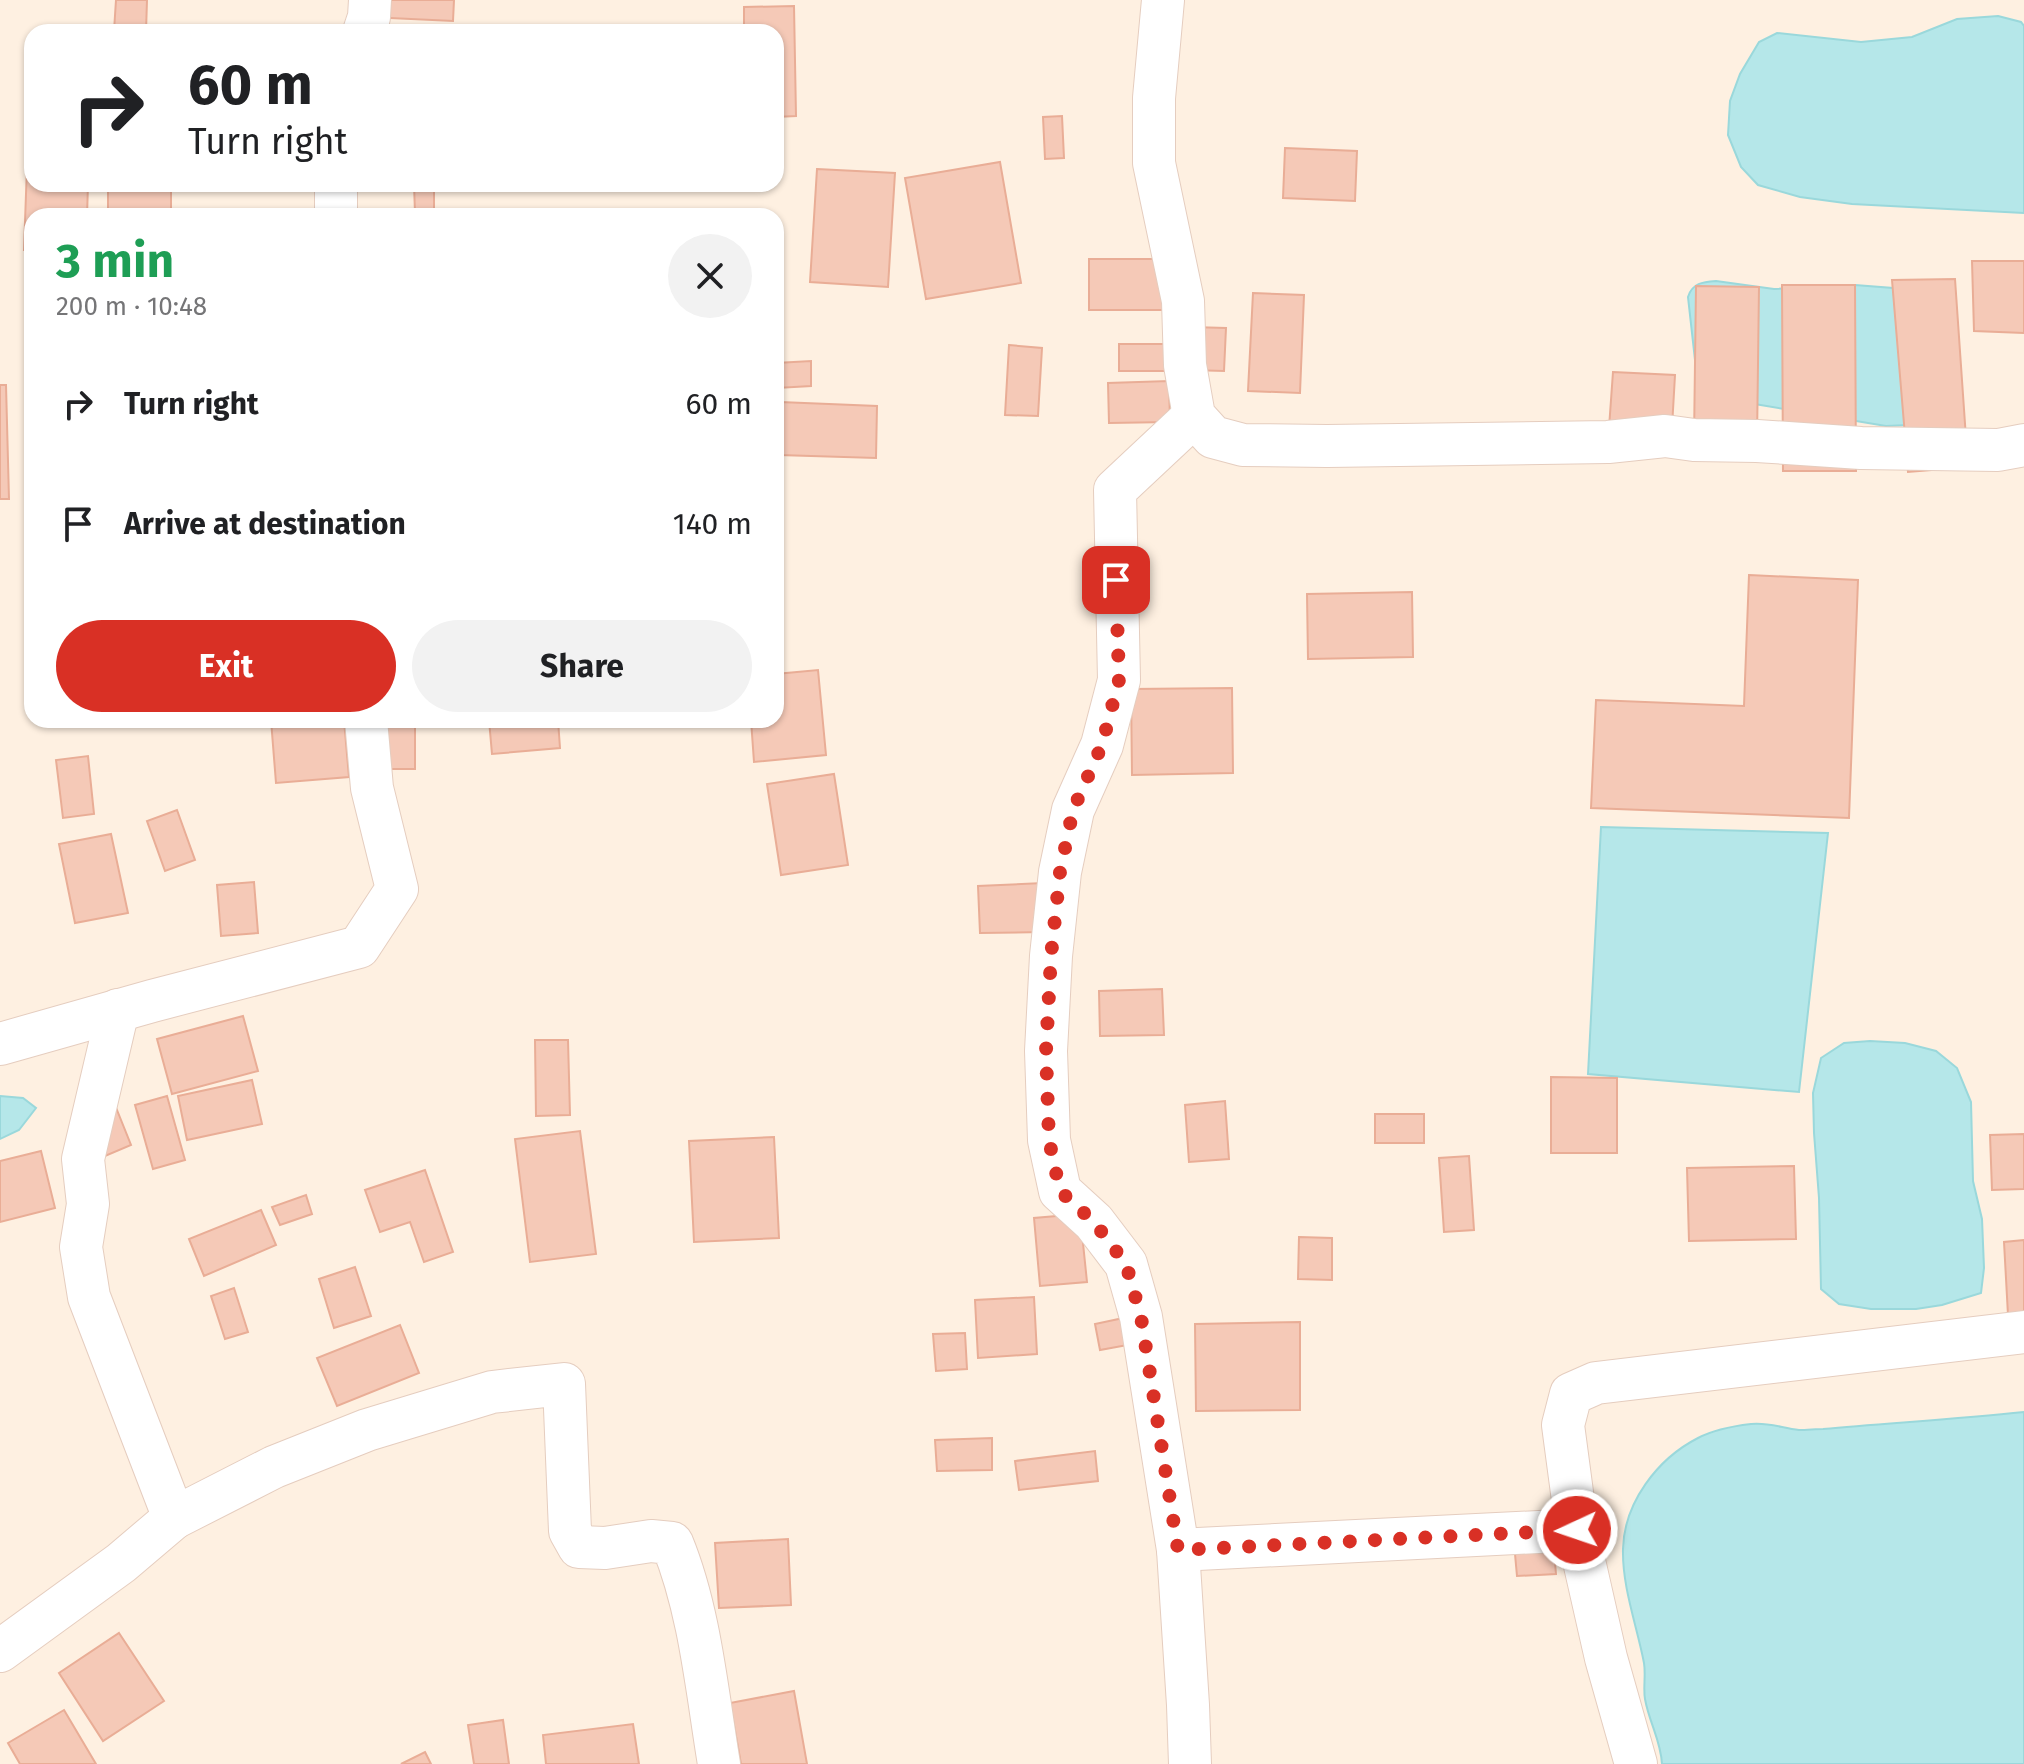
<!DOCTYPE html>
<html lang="en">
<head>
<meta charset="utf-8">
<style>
  :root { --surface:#fff; --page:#f2f2f2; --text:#202124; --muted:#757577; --accent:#d93025 }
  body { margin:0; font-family:"Fira Sans",sans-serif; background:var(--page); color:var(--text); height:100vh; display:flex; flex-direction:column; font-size:30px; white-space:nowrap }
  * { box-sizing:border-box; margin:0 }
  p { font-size:26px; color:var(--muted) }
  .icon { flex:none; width:44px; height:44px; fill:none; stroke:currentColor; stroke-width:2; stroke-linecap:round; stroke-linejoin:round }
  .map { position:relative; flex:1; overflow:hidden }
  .details { position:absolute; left:24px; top:208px; width:760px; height:520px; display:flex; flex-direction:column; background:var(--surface); border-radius:24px; box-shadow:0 2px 6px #0004 }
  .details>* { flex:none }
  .banner { position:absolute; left:24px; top:24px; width:760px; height:168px; border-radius:24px; box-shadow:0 2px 6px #0004; background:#fff; color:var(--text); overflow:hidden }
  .pin { position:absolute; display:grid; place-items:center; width:68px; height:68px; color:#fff; margin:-34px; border-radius:16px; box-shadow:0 4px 12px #0006 }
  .me { position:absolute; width:88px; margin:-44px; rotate:267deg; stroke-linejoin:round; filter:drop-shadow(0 0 6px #0008) }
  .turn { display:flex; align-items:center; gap:28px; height:168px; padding:0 32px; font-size:36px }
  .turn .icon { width:104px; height:104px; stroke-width:2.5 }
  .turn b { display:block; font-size:56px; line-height:68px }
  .round { display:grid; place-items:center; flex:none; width:84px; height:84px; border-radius:42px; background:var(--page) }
  .headline { display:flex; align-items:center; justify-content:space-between; height:136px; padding:0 32px }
  h1 { font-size:48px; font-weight:700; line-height:60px; color:#1e9e55 }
  .button { display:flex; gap:16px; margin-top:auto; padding:16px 32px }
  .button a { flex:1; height:92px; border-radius:48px; background:var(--accent); color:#fff; font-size:32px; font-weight:700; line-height:92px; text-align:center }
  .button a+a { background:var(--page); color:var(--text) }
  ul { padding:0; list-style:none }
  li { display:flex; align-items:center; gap:24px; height:120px; padding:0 32px }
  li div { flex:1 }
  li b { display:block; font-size:30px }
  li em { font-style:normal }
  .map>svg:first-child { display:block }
  .water { fill:#b5e7e9; stroke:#9ad8db; stroke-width:2 }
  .building { fill:#f5c9b7; stroke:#e9ad96; stroke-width:2 }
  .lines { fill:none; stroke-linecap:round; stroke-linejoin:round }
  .minor-casing { stroke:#e5cdbf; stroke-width:44 }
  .minor { stroke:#fff; stroke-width:42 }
  .route { stroke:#d93025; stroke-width:14; stroke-dasharray:0 25.2 }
</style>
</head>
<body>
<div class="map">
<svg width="2024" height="1764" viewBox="0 0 2024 1764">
  <rect width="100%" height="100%" fill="#fef0e1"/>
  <g class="water">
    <path d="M 1998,16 L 2021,22 L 2024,26 L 2024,213 L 1852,204 L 1800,197 L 1758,185 L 1741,167 L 1728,135 L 1730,101 L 1740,74 L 1759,42 L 1777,33 L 1861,42 L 1912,37 L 1957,19 Z"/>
    <path d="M 1716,281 L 1774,289 L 1855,285 L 1893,288 L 1909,425 L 1886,426 L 1707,396 L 1696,369 L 1688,297 C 1692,283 1703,282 1716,281 Z"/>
    <path d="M 1601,827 L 1828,833 L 1799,1092 L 1588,1074 Z"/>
    <path d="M 1870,1041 L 1905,1043 L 1936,1051 L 1957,1068 L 1971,1102 L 1973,1181 L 1982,1219 L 1984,1268 L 1981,1293 L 1942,1305 L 1916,1309 L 1871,1309 L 1839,1304 L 1821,1289 L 1819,1198 L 1814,1133 L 1813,1093 L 1821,1058 L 1844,1043 Z"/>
    <path d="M 0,1096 L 23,1098 L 36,1108 L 19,1130 L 0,1139 Z"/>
    <path d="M 2024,1412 L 2024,1764 L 1662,1764 C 1661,1741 1649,1722 1645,1699 C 1643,1688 1646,1675 1644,1663 C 1637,1626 1622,1587 1623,1549 C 1624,1503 1657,1459 1698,1438 C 1713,1430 1734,1426 1751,1424 C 1768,1422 1782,1428 1799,1430 C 1807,1430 1816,1429 1823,1429 C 1890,1423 1957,1419 2024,1412 Z"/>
  </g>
  <g class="building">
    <path d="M 116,0 L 147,0 L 146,32 L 114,31 Z"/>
    <path d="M 370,0 L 454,0 L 453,21 L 369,17 Z"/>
    <path d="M 794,6 L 796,116 L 776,117 L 776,32 L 744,32 L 744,7 Z"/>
    <path d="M 1062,116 L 1064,158 L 1045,159 L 1043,117 Z"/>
    <path d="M 1285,148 L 1357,151 L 1355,201 L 1283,198 Z"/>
    <path d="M 1000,162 L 1021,283 L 926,299 L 905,178 Z"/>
    <path d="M 27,166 L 32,167 L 32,184 L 88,184 L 87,216 L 32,216 L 32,250 L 24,250 Z"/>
    <path d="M 817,169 L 895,173 L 888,287 L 810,282 Z"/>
    <rect x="108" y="184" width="63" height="32"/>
    <path d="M 414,184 L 434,184 L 434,212 L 415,213 Z"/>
    <rect x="1089" y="259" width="75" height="51"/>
    <path d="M 1972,261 L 2024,261 L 2024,333 L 1974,331 Z"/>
    <path d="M 1955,279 L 1968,467 L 1908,472 L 1892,280 Z"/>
    <path d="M 1782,285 L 1855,285 L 1856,471 L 1783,471 Z"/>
    <path d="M 1696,286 L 1759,287 L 1757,441 L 1694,440 Z"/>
    <path d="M 1253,293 L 1304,295 L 1300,393 L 1248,391 Z"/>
    <path d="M 1191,327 L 1226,328 L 1224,371 L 1190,370 Z"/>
    <rect x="1119" y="344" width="49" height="27"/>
    <path d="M 1009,345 L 1042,348 L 1038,416 L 1005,415 Z"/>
    <path d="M 811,361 L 811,386 L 777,388 L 776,363 Z"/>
    <path d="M 1613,372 L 1675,375 L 1671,445 L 1608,442 Z"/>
    <path d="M 1169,381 L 1170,422 L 1109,423 L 1108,383 Z"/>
    <path d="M 0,385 L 6,385 L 9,499 L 0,499 Z"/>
    <path d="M 780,402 L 877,406 L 876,458 L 779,455 Z"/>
    <rect x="26" y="502" width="6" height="72"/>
    <path d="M 1749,575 L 1858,580 L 1849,818 L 1591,808 L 1596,700 L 1744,706 Z"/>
    <path d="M 1412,592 L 1413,657 L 1308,659 L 1307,594 Z"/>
    <path d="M 818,670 L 826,755 L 754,762 L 751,720 L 776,720 L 776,674 Z"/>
    <path d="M 1232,688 L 1233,773 L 1132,775 L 1131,689 Z"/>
    <path d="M 271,720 L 344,720 L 349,777 L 276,783 Z"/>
    <rect x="381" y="720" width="34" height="49"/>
    <path d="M 489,720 L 558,720 L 560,748 L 492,754 Z"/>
    <path d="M 88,756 L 94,814 L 63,818 L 56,760 Z"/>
    <path d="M 834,774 L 848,865 L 781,875 L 767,784 Z"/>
    <path d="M 177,810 L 195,860 L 165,871 L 147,821 Z"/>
    <path d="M 111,834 L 128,913 L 75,923 L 59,844 Z"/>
    <path d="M 254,882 L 258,933 L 221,936 L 217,885 Z"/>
    <path d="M 1043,883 L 1044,932 L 980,933 L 978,886 Z"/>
    <path d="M 1162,989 L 1164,1035 L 1100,1036 L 1099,991 Z"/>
    <path d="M 243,1016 L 258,1071 L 172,1094 L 157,1039 Z"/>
    <path d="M 535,1040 L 568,1040 L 570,1115 L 536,1116 Z"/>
    <path d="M 1551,1077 L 1617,1078 L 1617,1153 L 1551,1153 Z"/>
    <path d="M 252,1080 L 262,1124 L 187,1140 L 178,1096 Z"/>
    <path d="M 167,1096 L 185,1160 L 153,1169 L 135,1105 Z"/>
    <path d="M 1225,1101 L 1229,1159 L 1189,1162 L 1185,1105 Z"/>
    <path d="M 115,1105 L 131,1145 L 98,1159 Z"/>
    <rect x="1375" y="1114" width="49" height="29"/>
    <path d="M 580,1131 L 596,1254 L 530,1262 L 515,1139 Z"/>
    <path d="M 2024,1134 L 2024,1189 L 1992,1190 L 1990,1135 Z"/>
    <path d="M 774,1137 L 779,1238 L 694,1242 L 689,1141 Z"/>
    <path d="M 41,1151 L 55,1208 L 0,1222 L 0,1161 Z"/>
    <path d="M 1469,1156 L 1474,1230 L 1444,1232 L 1439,1158 Z"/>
    <path d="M 1794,1166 L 1796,1239 L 1689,1241 L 1687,1168 Z"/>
    <path d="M 425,1170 L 453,1252 L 424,1262 L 410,1222 L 380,1232 L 365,1190 Z"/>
    <path d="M 306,1195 L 312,1214 L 280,1225 L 272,1207 Z"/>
    <path d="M 261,1210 L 276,1245 L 204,1276 L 189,1239 Z"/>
    <path d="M 1080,1214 L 1087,1282 L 1040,1286 L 1034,1218 Z"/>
    <path d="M 1299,1237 L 1332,1238 L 1332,1280 L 1298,1279 Z"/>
    <path d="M 2024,1240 L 2024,1314 L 2008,1315 L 2004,1242 Z"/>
    <path d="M 355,1267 L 371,1316 L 334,1328 L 319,1279 Z"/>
    <path d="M 234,1288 L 248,1332 L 225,1339 L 211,1296 Z"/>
    <path d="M 1034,1297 L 1037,1354 L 978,1358 L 975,1300 Z"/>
    <path d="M 1128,1317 L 1133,1344 L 1100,1350 L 1095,1324 Z"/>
    <path d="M 1300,1322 L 1300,1410 L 1196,1411 L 1195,1324 Z"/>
    <path d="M 400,1325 L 419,1373 L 337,1406 L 317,1358 Z"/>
    <path d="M 965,1333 L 967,1369 L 936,1371 L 933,1334 Z"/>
    <path d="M 992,1438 L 992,1470 L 937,1471 L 935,1440 Z"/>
    <path d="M 1095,1451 L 1098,1481 L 1019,1490 L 1015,1461 Z"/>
    <path d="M 788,1539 L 791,1605 L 719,1608 L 715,1543 Z"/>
    <path d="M 1553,1540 L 1556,1574 L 1517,1576 L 1514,1543 Z"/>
    <path d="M 119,1633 L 164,1701 L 103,1741 L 59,1673 Z"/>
    <path d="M 794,1691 L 807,1764 L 741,1764 L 730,1703 Z"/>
    <path d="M 64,1710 L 96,1764 L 20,1764 L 8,1743 Z"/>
    <path d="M 503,1720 L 509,1764 L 474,1764 L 468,1725 Z"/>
    <path d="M 633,1724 L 639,1764 L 546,1764 L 543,1735 Z"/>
    <path d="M 425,1752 L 431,1764 L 401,1764 Z"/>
  </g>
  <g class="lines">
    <g class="minor-casing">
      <g id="minor">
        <path d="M 1163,0 L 1154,98 L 1154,163 L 1183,301 L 1185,365 L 1194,416 L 1213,437 L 1243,445 L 1327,446 L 1608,442 L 1665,436 L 1694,440 L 1757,441 L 1861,448 L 1998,450 L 2024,445"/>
        <path d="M 364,32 L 369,17 L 370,0"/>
        <path d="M 336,184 L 336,216"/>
        <path d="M 118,1010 L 83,1159 L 88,1204 L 81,1247 L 89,1297 L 174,1518 L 274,1467 L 367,1430 L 492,1392 L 564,1384 L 570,1531 L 579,1547 L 605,1548 L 651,1541 L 672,1543 C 700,1611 707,1692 719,1764"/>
        <path d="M 0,1044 L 152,1001 L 359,947 L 397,889 L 372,788 L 366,720"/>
        <path d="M 1577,1530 L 1563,1425 L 1571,1394 L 1596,1383 L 2024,1332"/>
        <path d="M 1178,1550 L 1577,1530 L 1606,1658 L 1636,1764"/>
        <path d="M 0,1651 L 121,1563 L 174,1518"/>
        <path d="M 1190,1764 L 1188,1705 L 1178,1550 L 1141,1317 L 1126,1264 L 1094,1222 L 1060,1191 L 1049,1140 L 1046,1051 L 1051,956 L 1060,872 L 1073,810 L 1102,745 L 1119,680 L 1115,490 L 1194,416"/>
      </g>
    </g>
    <use href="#minor" class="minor"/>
  </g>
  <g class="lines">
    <path class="route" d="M 1116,580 L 1119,680 L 1102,745 L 1073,810 L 1060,872 L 1051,956 L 1046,1051 L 1049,1140 L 1060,1191 L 1094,1222 L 1126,1264 L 1141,1317 L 1178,1550 L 1577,1530"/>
  </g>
</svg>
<div class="pin" style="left:1116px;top:580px;background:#d93025"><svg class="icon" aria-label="arrive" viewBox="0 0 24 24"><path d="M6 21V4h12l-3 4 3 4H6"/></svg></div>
<svg class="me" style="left:1577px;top:1530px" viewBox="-20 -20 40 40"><circle r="17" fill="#d93025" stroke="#fff" stroke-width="3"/><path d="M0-11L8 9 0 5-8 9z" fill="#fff"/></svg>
<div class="banner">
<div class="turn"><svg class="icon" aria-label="right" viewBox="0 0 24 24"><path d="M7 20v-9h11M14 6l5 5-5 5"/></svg><div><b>60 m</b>Turn right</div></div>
</div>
<section class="details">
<div class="headline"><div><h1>3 min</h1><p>200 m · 10:48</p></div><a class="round"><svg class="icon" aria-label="close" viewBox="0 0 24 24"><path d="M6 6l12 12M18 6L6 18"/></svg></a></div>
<ul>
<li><svg class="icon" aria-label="right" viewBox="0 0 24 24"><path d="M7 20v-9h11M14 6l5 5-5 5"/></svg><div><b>Turn right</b></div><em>60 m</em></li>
<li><svg class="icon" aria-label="arrive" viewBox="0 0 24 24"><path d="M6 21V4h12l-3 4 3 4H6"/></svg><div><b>Arrive at destination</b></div><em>140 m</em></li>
</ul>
<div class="button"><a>Exit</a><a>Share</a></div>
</section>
</div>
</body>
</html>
